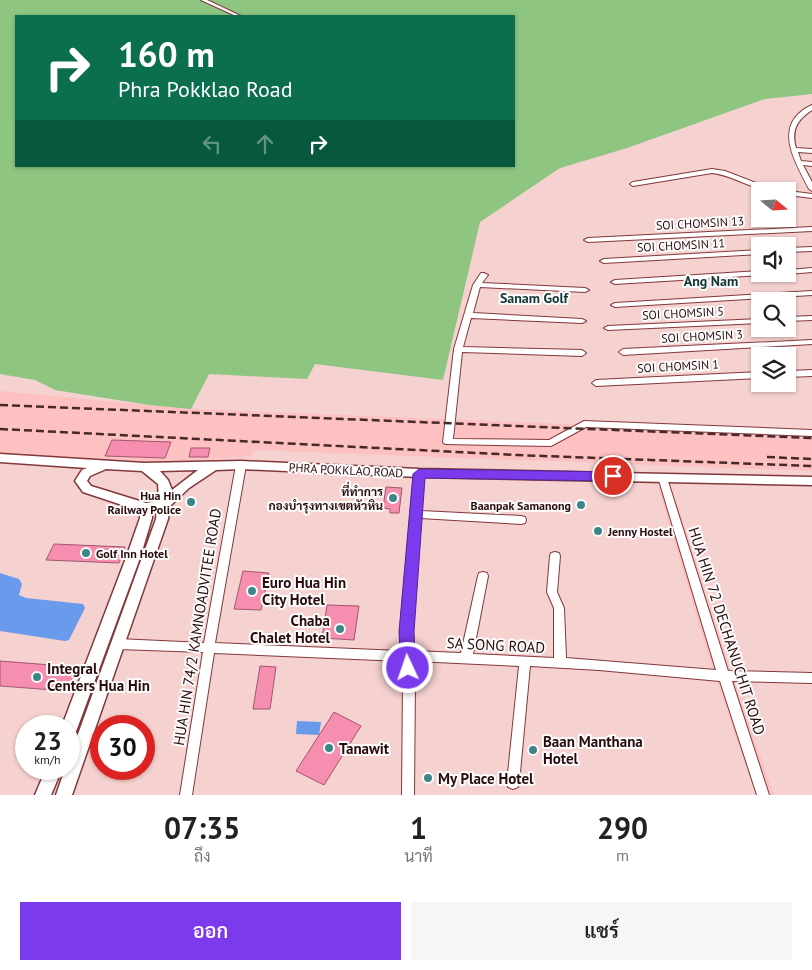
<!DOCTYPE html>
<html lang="th">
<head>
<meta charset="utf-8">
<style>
  :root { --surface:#fff; --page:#f6f6f6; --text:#222; --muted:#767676; --accent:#7c3aed }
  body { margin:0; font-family:"PT Sans",Sarabun,sans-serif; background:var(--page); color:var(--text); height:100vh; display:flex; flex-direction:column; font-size:19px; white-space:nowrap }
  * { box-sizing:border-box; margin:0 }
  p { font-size:16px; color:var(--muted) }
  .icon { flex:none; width:28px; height:28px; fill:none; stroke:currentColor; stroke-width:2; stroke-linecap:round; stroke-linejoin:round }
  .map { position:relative; height:795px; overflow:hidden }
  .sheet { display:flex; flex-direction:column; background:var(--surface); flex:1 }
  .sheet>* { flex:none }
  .hud { position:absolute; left:15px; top:15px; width:500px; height:152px; border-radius:0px; box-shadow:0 1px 4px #0004; background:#0b6e4f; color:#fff; overflow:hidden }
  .needle { width:32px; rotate:108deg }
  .fabs { position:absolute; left:751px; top:182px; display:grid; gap:10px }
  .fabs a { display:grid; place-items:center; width:45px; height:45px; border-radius:0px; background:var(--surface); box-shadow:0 1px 4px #0004; font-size:25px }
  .speed { position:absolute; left:15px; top:715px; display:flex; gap:10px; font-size:25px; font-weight:700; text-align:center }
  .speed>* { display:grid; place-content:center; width:65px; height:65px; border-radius:50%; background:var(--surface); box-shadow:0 1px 4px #0004; line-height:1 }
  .speed small { font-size:12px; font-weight:400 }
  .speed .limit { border:8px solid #d22; background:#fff; color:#111 }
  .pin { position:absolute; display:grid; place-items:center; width:42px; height:42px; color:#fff; margin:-21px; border:2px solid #fff; border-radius:50%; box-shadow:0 1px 5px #0007 }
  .me { position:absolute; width:55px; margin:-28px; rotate:357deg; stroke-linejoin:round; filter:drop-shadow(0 0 4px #0008) }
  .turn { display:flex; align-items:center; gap:18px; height:105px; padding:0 20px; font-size:22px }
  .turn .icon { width:65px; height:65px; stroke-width:2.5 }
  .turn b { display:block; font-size:35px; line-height:42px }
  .lanes { display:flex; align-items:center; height:48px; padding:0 20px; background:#0003; justify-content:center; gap:25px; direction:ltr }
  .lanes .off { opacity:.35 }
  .eta { display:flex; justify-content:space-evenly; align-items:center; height:85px; text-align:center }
  .eta b { font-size:30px; font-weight:600; line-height:35px }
  .primary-button { display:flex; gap:10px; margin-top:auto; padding:10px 20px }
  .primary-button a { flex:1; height:58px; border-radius:0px; background:var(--accent); color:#fff; font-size:20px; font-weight:600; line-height:58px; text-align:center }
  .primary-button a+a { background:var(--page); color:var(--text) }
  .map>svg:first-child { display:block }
  .built { fill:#fcc1c0 }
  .green { fill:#8dc581; fill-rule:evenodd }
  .water { fill:#699aeb }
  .building { fill:#f68eaf; stroke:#a25770 }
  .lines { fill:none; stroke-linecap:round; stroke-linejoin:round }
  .minor-casing { stroke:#82383b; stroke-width:2 }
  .tertiary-casing { stroke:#82383b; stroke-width:3 }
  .minor { fill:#fff; fill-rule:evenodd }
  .tertiary { fill:#fff; fill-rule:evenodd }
  .rail { stroke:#472929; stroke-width:2.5; stroke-dasharray:8 4; stroke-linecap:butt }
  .route { fill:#7c3aed; stroke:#51269a }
  .poi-dot { fill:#3c8589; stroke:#fcfcfc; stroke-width:2 }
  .labels { text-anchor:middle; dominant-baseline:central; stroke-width:4; stroke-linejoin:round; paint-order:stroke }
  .street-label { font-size:12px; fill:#2a0c0d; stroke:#fcfcfc }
  .poi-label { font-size:12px; font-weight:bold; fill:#2a0c0d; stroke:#fcfcfc; text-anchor:end }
  .neighbourhood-label { font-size:14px; font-weight:bold; fill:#123536; stroke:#fcfcfc }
  .near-poi-label { font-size:15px; font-weight:bold; fill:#2a0c0d; stroke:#fcfcfc; text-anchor:start }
  .near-street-label { font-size:15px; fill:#2a0c0d; stroke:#fcfcfc }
</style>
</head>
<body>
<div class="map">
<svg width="812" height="795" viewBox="0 0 812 795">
  <rect width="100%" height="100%" fill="#f5d1cf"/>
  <g class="built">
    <path d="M 0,391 L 191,409 L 812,434 L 812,471 L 254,450 L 251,456 L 159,463 L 0,455 Z"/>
    <path d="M 658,487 L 672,487 L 729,667 L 774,795 L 756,795 L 712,668 Z"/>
  </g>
  <path class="green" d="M 0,0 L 812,0 L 812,94 L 765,99 L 627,148 L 560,168 L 480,222 L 443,380 L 315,364 L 307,379 L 209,374 L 191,409 L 149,405 L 55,390 L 35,380 L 0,374 ZM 16,16 L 514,16 L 514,166 L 16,166 Z"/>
  <g class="water">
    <path d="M 0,573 L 19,579 L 22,584 L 19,595 L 26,598 L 83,604 L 85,608 L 69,640 L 65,641 L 0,631 Z"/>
    <path d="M 297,721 L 321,722 L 319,735 L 296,734 Z"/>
  </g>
  <g class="building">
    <path d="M 112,440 L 171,442 L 165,458 L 105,456 Z"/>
    <path d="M 191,448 L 210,448 L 208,457 L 189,457 Z"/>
    <path d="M 386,487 L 402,488 L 399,513 L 390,513 L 390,509 L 383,508 Z"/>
    <path d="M 54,544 L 125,547 L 119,563 L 46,560 Z"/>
    <path d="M 243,571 L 269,573 L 261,610 L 234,609 Z"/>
    <path d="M 327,605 L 359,606 L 354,640 L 322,638 Z"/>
    <path d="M 0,661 L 77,667 L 67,691 L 0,686 Z"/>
    <path d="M 260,666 L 276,667 L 270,709 L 253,709 Z"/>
    <path d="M 334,712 L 361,726 L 324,785 L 296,771 Z"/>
  </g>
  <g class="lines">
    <g class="minor-casing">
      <g id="minor">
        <path d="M 201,0 L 207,0 L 241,16 L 236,16 Z"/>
        <path d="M 812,105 L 812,110 C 797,120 791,130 796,148 L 812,149 L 812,153 L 798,152 L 801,161 L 812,162 L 812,166 L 803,165 L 812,182 L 812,191 L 809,189 C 795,161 771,124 812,105 Z"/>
        <path d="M 712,169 L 725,171 L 777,191 C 755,192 734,175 712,173 L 633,186 L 630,184 L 633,182 Z"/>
        <path d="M 787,191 L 788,191 L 812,194 L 812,198 L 788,195 Z"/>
        <path d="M 812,227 L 812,231 L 588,242 L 584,240 L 588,238 Z"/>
        <path d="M 812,247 L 812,251 L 788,252 L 788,248 Z"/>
        <path d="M 760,250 L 760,254 L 604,263 L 600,261 L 604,259 Z"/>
        <path d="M 812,268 L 812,272 L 788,274 L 786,274 L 788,274 L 788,270 Z"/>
        <path d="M 760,271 L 760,274 L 763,275 L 615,284 L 611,282 L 615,280 Z"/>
        <path d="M 481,273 L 484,273 L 488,275 L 482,283 L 585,288 L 589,290 L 585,292 L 480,287 L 473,313 L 582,319 L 586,321 L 582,323 L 471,318 L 463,347 L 582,350 L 586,353 L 582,356 L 462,352 L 453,439 L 549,440 L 584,421 L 812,430 L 812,436 L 586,427 L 551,446 L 445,444 L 443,442 L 454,349 L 473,285 Z"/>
        <path d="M 812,291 L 812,295 L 615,307 L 611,305 L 615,303 Z"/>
        <path d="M 812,316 L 812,320 L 788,321 L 788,317 Z"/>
        <path d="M 760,319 L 760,323 L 608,330 L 604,328 L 608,326 Z"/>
        <path d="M 812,340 L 812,344 L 623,355 L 619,352 L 623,349 Z"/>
        <path d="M 812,370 L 812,376 L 788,377 L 788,371 Z"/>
        <path d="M 760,372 L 760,378 L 596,386 L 592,383 L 596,380 Z"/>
        <path d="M 241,462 L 244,463 L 246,465 L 215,643 L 401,651 L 400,632 L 414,473 L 416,471 L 422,471 L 424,473 L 421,511 L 521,516 L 525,517 L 526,520 L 525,523 L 521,524 L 420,518 L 412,632 L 413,651 L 461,653 L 478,576 L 479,573 L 483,572 L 487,573 L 488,576 L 473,654 L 554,658 L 554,608 L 547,592 L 550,556 L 551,553 L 555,552 L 559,553 L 560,556 L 557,592 L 564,608 L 566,658 L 716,670 L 658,477 L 660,475 L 666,475 L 728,671 L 812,673 L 812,683 L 732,681 L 769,795 L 757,795 L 720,681 L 599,670 L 530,666 L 519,783 L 518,787 L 513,789 L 508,787 L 507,783 L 519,666 L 414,661 L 415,680 L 414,795 L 402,795 L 403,680 L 402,661 L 214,653 L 192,795 L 180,795 L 203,652 L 118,649 L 114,647 L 112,644 L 114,641 L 118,639 L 204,643 L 236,465 L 238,463 Z"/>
      </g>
    </g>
    <g class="tertiary-casing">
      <g id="tertiary">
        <path d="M 0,454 L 144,463 L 241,461 L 419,469 L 812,477 L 812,485 L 419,477 L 241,469 L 216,470 L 189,488 L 170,506 L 168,519 L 72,795 L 56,795 L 65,769 L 69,769 L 69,759 L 156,519 L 157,511 L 152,512 L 152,518 L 140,558 L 77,729 L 75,734 L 69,736 L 69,726 L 62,726 L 126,558 L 140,518 L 140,511 L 83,492 L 75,481 L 82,470 L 87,468 L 0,462 ZM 106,469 L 142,471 L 158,484 L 159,501 L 146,503 L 91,486 L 87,481 L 90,476 ZM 198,470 L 172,490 L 168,480 L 160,471 Z"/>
        <path d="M 46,769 L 62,769 L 51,795 L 35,795 Z"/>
      </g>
    </g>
    <use href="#minor" class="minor"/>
    <use href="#tertiary" class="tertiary"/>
    <g class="rail">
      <path d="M 0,405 L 812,438"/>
      <path d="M 0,429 L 517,455 L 812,466"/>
      <path d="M 767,457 L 812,459"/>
    </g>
  </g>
  <path class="route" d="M 419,469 L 613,472 L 619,476 L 613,481 L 425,478 L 414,632 L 416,668 L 414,672 L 408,674 L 403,672 L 401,668 L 399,632 L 413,474 Z"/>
  <g class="poi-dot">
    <circle cx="393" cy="498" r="5"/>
    <circle cx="191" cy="502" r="5"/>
    <circle cx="581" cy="505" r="5"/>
    <circle cx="598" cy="531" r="5"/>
    <circle cx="86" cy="553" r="5"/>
    <circle cx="252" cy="591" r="5"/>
    <circle cx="340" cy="629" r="5"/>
    <circle cx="37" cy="677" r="5"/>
    <circle cx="329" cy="748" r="5"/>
    <circle cx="533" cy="750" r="5"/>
    <circle cx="428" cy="778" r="5"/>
  </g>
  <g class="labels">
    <g class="street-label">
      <text transform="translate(700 223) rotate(-3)">SOI CHOMSIN 13</text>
      <text transform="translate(681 245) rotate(-3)">SOI CHOMSIN 11</text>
      <text transform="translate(683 313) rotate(-3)">SOI CHOMSIN 5</text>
      <text transform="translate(702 336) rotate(-3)">SOI CHOMSIN 3</text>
      <text transform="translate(678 366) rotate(-3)">SOI CHOMSIN 1</text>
      <text transform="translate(346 470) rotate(3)">PHRA POKKLAO ROAD</text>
    </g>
    <g class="poi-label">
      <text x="383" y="491">ที่ทำการ<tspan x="383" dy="14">กองบำรุงทางเขตหัวหิน</tspan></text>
      <text x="181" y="495">Hua Hin<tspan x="181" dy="14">Railway Police</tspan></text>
      <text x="571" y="505">Baanpak Samanong</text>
      <text x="608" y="531" text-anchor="start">Jenny Hostel</text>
      <text x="96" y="553" text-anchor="start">Golf Inn Hotel</text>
    </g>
    <g class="neighbourhood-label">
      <text x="711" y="281">Ang Nam</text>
      <text x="534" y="298">Sanam Golf</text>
    </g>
    <g class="near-poi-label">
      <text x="262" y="582">Euro Hua Hin<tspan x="262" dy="17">City Hotel</tspan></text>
      <text x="330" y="620" text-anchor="end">Chaba<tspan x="330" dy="17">Chalet Hotel</tspan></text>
      <text x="47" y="668">Integral<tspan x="47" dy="17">Centers Hua Hin</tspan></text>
      <text x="543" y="741">Baan Manthana<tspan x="543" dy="17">Hotel</tspan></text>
      <text x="339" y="748">Tanawit</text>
      <text x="438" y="778">My Place Hotel</text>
    </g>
    <g class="near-street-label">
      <text transform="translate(197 627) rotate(-81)">HUA HIN 74/2 KAMNOADVITEE ROAD</text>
      <text transform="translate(727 631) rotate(72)">HUA HIN 72 DECHANUCHIT ROAD</text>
      <text transform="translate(496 645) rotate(3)">SA SONG ROAD</text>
    </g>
  </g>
</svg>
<div class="fabs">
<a><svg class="needle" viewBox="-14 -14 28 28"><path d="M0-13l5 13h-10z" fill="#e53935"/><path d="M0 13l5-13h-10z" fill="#767676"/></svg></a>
<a><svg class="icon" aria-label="sound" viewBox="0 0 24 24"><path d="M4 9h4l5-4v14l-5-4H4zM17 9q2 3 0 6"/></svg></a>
<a><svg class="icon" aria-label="search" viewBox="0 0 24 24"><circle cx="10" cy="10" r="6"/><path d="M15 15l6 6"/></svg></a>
<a><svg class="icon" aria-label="layers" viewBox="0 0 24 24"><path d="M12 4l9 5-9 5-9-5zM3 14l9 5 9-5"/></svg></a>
</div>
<div class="speed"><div>23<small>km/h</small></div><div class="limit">30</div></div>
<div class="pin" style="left:613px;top:476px;background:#d93025"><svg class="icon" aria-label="arrive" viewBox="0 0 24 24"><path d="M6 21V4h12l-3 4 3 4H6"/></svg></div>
<svg class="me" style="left:408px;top:668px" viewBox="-20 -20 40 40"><circle r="17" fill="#7c3aed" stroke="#fff" stroke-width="3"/><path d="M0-11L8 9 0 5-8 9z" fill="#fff"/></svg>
<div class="hud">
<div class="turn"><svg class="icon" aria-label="right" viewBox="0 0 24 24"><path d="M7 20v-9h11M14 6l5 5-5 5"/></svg><div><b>160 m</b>Phra Pokklao Road</div></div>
<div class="lanes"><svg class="icon off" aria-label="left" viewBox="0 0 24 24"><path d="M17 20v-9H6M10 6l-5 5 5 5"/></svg><svg class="icon off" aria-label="ahead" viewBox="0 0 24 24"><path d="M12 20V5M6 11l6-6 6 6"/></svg><svg class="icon" aria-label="right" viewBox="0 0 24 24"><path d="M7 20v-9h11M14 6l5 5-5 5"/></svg></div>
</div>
</div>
<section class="sheet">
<div class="eta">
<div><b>07:35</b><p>ถึง</p></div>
<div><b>1</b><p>นาที</p></div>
<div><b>290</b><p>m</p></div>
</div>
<div class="primary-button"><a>ออก</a><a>แชร์</a></div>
</section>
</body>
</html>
